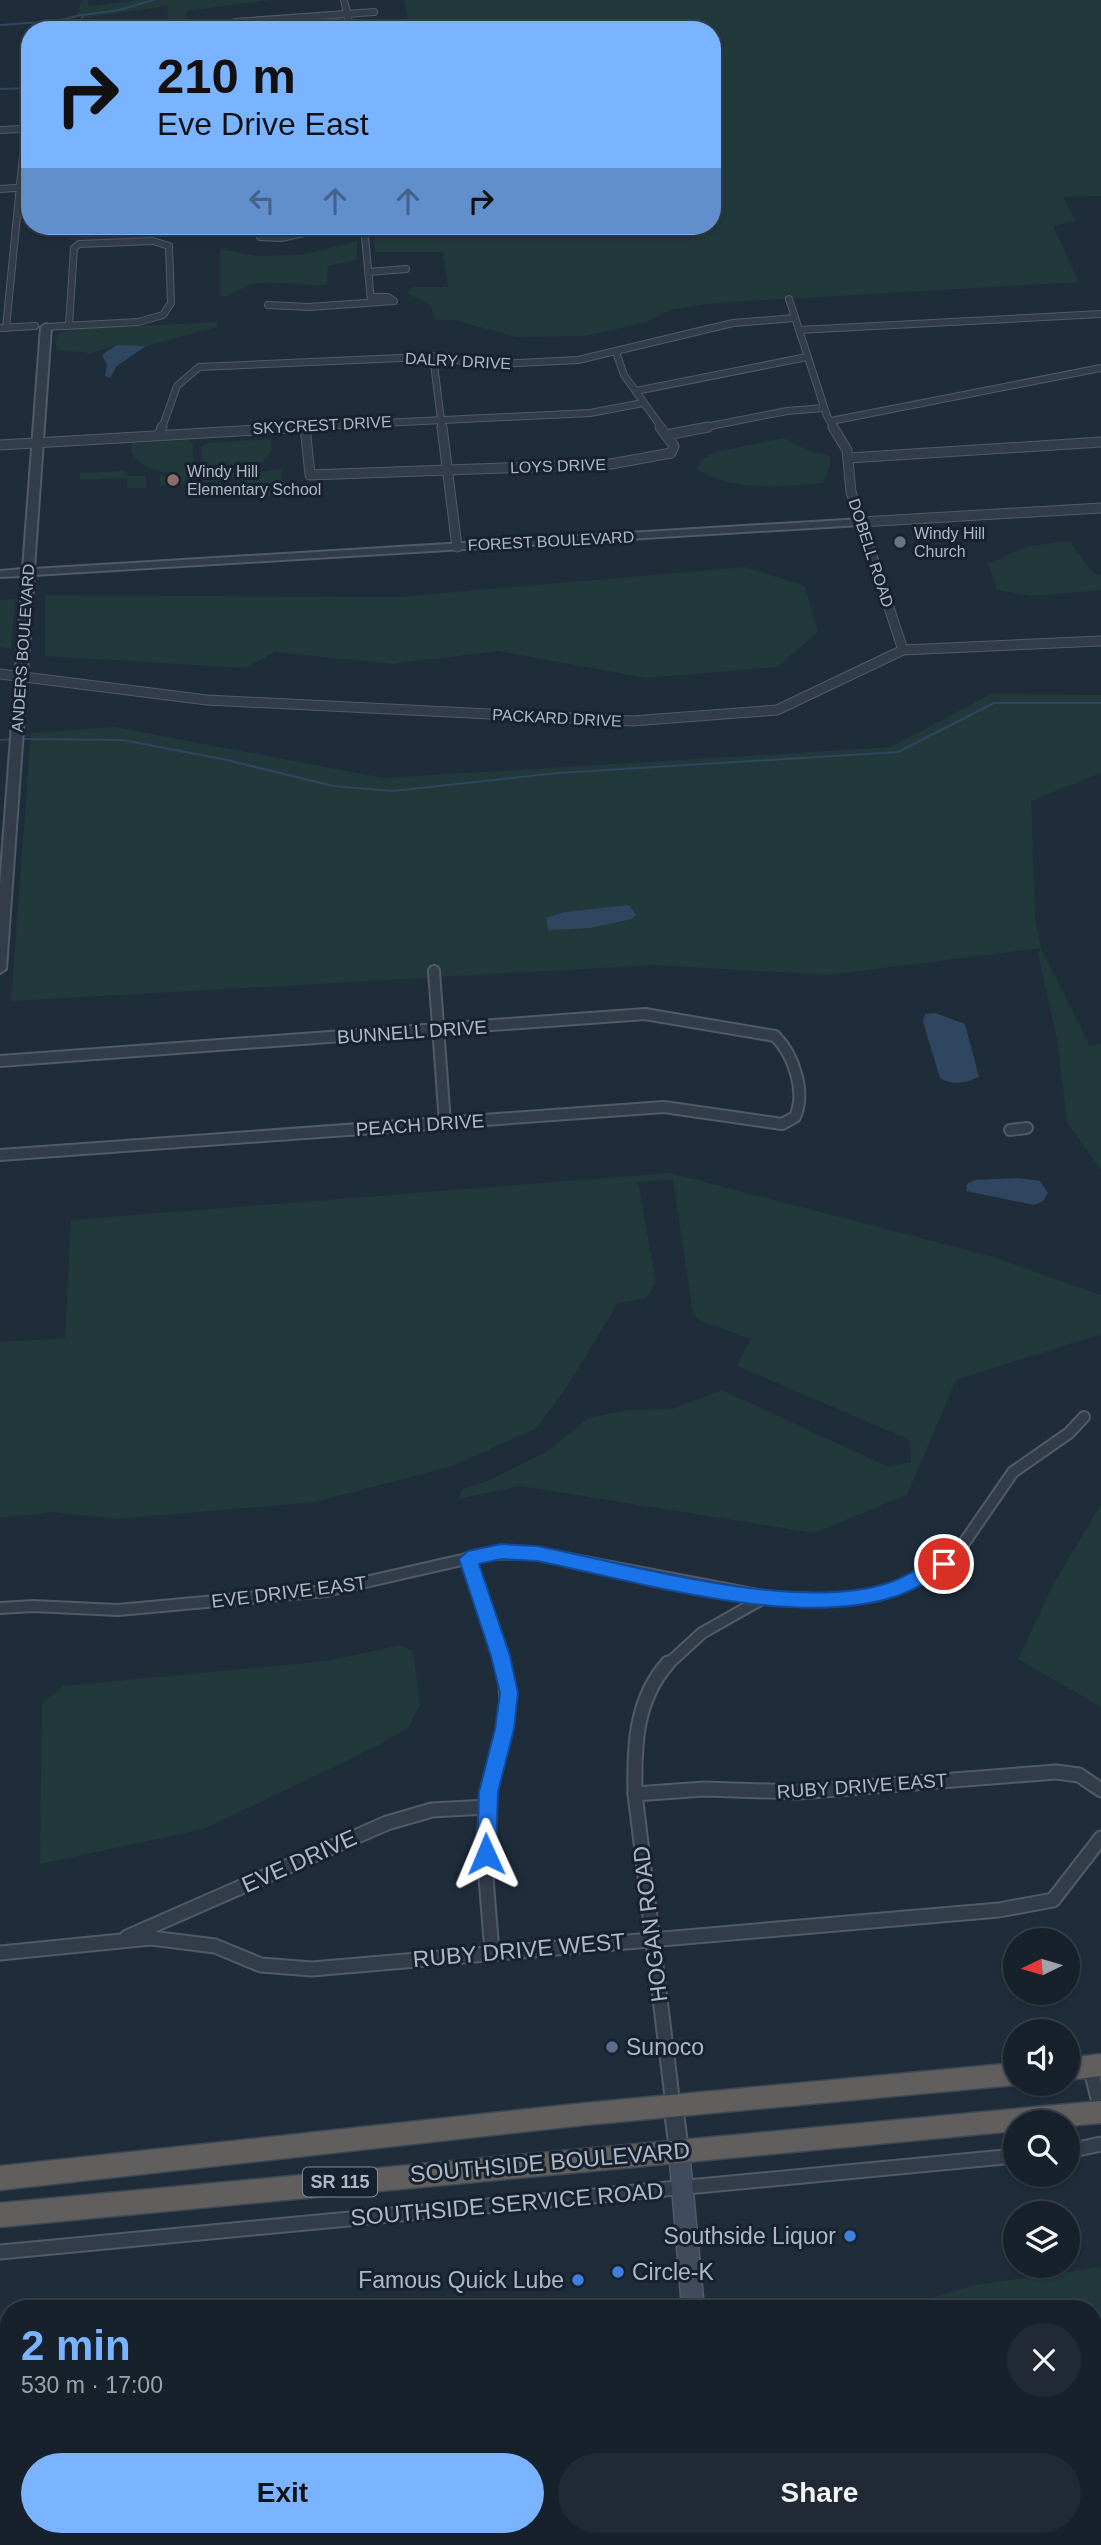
<!DOCTYPE html>
<html lang="en">
<head>
<meta charset="utf-8">
<style>
  :root { --surface:#17212c; --page:#202934; --text:#f1f3f6; --muted:#9ea3a9; --line:#363e48; --accent:#7ab3ff }
  body { margin:0; font-family:Arial,sans-serif; background:var(--page); color:var(--text); height:100vh; display:flex; flex-direction:column; font-size:26px; white-space:nowrap }
  * { box-sizing:border-box; margin:0 }
  p { font-size:23px; color:var(--muted) }
  .icon { flex:none; width:38px; height:38px; fill:none; stroke:currentColor; stroke-width:2; stroke-linecap:round; stroke-linejoin:round }
  .map { position:relative; flex:1; overflow:hidden }
  .drawer { position:absolute; left:0px; top:2300px; width:1102px; height:247px; display:flex; flex-direction:column; background:var(--surface); border-radius:28px 28px 0 0; box-shadow:0 2px 5px #0004,0 0 0 2px var(--line) }
  .drawer>* { flex:none }
  .banner { position:absolute; left:21px; top:21px; width:700px; height:214px; border-radius:28px; box-shadow:0 2px 5px #0004,0 0 0 2px var(--line); background:#7ab3ff; color:#111; overflow:hidden }
  .needle { width:46px; rotate:265deg }
  .tools { position:absolute; left:1003px; top:1928px; display:grid; gap:14px }
  .tools a { display:grid; place-items:center; width:77px; height:77px; border-radius:50%; background:var(--surface); box-shadow:0 2px 5px #0004,0 0 0 2px var(--line); font-size:35px }
  .pin { position:absolute; display:grid; place-items:center; width:60px; height:60px; color:#fff; margin:-30px; border:4px solid #fff; border-radius:50%; box-shadow:0 2px 7px #0007 }
  .me { position:absolute; width:77px; margin:-38px; rotate:359deg; stroke-linejoin:round; filter:drop-shadow(0 0 5px #0008) }
  .turn { display:flex; align-items:center; gap:24px; height:147px; padding:0 21px; font-size:32px }
  .turn .icon { width:91px; height:91px; stroke-width:2.5 }
  .turn b { display:block; font-size:49px; line-height:60px }
  .lanes { display:flex; align-items:center; height:66px; padding:0 21px; background:#0003; justify-content:center; gap:35px; direction:ltr }
  .lanes .off { opacity:.35 }
  .round { display:grid; place-items:center; flex:none; width:74px; height:74px; border-radius:37px; background:var(--page) }
  .head { display:flex; align-items:center; justify-content:space-between; height:119px; padding:0 21px }
  h1 { font-size:42px; font-weight:700; line-height:52px; color:var(--accent) }
  .button { display:flex; gap:14px; margin-top:auto; padding:14px 21px }
  .button a { flex:1; height:80px; border-radius:42px; background:var(--accent); color:#111; font-size:28px; font-weight:700; line-height:80px; text-align:center }
  .button a+a { background:var(--page); color:var(--text) }
  .map>svg:first-child { display:block }
  .green { fill:#21393b }
  .water { fill:#2f4661 }
  .lines { fill:none; stroke-linecap:round; stroke-linejoin:round }
  .stream { stroke:#2f4661; stroke-width:2 }
  .minor-far3-casing { stroke:#505b68; stroke-width:8 }
  .minor-far2-casing { stroke:#505b68; stroke-width:11 }
  .minor-far1-casing { stroke:#505b68; stroke-width:14 }
  .minor-casing { stroke:#505b68; stroke-width:17 }
  .tertiary-casing { stroke:#505b68; stroke-width:4 }
  .secondary-casing { stroke:#505b68; stroke-width:3 }
  .trunk-casing { stroke:#3d4855; stroke-width:3 }
  .minor-far3 { stroke:#333d4a; stroke-width:6 }
  .minor-far2 { stroke:#333d4a; stroke-width:9 }
  .minor-far1 { stroke:#333d4a; stroke-width:10 }
  .minor { stroke:#333d4a; stroke-width:13 }
  .tertiary { fill:#333d4a; fill-rule:evenodd }
  .secondary { fill:#404c5e; fill-rule:evenodd }
  .trunk { fill:#605f5d; fill-rule:evenodd }
  .route { fill:#1a73e8; stroke:#114b97; stroke-width:2 }
  .education-dot { fill:#8d6e63; stroke:#18222f; stroke-width:2.5 }
  .worship-dot { fill:#6b7280; stroke:#18222f; stroke-width:2.5 }
  .service-dot { fill:#5c6f8a; stroke:#18222f; stroke-width:2.5 }
  .shop-dot { fill:#3f7fe0; stroke:#18222f; stroke-width:2.5 }
  .labels { text-anchor:middle; dominant-baseline:central; stroke-width:6; stroke-linejoin:round; paint-order:stroke }
  .far-street-label { font-size:16px; fill:#adb8c7; stroke:#18222f }
  .far-poi-label { font-size:16px; fill:#adb8c7; stroke:#18222f; text-anchor:start }
  .shield { fill:#18222f; stroke:#808b99; stroke-width:2 }
  .shield-label { font-size:18px; font-weight:bold; fill:#adb8c7 }
  .street-label { font-size:19px; fill:#adb8c7; stroke:#18222f }
  .near-street-label { font-size:23px; fill:#adb8c7; stroke:#18222f }
  .near-poi-label { font-size:23px; fill:#adb8c7; stroke:#18222f; text-anchor:start }
</style>
</head>
<body>
<div class="map">
<svg width="1101" height="2545" viewBox="0 0 1101 2545">
  <rect width="100%" height="100%" fill="#1f2c3a"/>
  <g class="green">
    <path d="M 81,0 L 88,0 L 88,5 L 95,6 L 135,0 L 271,0 L 186,11 L 185,26 L 181,30 L 169,30 L 167,6 L 84,18 L 78,14 Z"/>
    <path d="M 405,0 L 1101,0 L 1101,196 L 1063,197 L 1076,221 L 1053,226 L 1079,282 L 715,303 L 670,310 L 644,323 L 584,336 L 516,337 L 454,320 L 434,320 L 431,305 L 407,293 L 413,287 L 448,287 L 443,252 L 375,252 L 372,235 L 439,231 L 439,226 L 712,226 L 712,30 L 409,30 Z"/>
    <path d="M 68,226 L 210,226 L 198,235 L 77,241 L 67,239 Z"/>
    <path d="M 357,241 L 357,260 L 328,266 L 327,285 C 305,287 283,281 261,283 C 243,284 236,295 220,297 L 220,249 L 256,256 L 301,255 Z"/>
    <path d="M 217,322 L 217,327 L 146,346 L 116,345 L 91,353 L 57,350 L 55,340 L 59,333 L 71,329 Z"/>
    <path d="M 783,438 L 807,450 L 830,456 L 830,466 L 823,483 C 778,487 738,492 697,470 L 700,461 L 715,452 Z"/>
    <path d="M 271,439 L 272,450 C 256,475 231,480 203,483 L 201,447 L 208,443 Z"/>
    <path d="M 188,440 L 193,443 L 193,473 L 188,473 L 188,484 L 160,486 L 160,476 L 178,474 C 158,472 141,470 131,451 L 132,443 Z"/>
    <path d="M 281,469 L 283,490 L 276,495 L 237,497 C 239,473 262,471 281,469 Z"/>
    <path d="M 124,471 L 127,476 L 146,476 L 146,488 L 127,488 L 127,478 L 80,480 L 80,473 Z"/>
    <path d="M 1070,541 L 1093,573 L 1101,576 L 1101,590 L 1031,596 L 997,590 L 988,564 L 1028,546 Z"/>
    <path d="M 745,567 L 805,586 L 818,632 L 777,667 L 646,678 L 498,651 L 392,664 L 275,652 L 246,668 L 45,656 L 45,595 L 397,597 Z"/>
    <path d="M 15,599 L 11,649 L 0,647 L 0,600 Z"/>
    <path d="M 991,694 L 1101,695 L 1101,773 L 1031,801 L 1035,918 L 1041,948 L 1090,1046 L 1101,1043 L 1101,1170 L 1067,1122 L 1057,1039 L 1038,954 L 1041,948 L 828,975 L 655,965 L 11,1001 L 31,733 L 115,727 L 384,778 L 891,747 Z"/>
    <path d="M 670,1173 L 990,1256 L 1101,1295 L 1101,1334 L 956,1380 L 907,1495 L 814,1533 L 520,1486 L 458,1499 L 462,1489 L 492,1479 L 548,1451 L 588,1418 L 628,1410 L 672,1409 L 722,1390 L 888,1467 L 911,1462 L 910,1440 L 737,1366 L 751,1339 L 701,1321 L 693,1314 L 673,1180 L 638,1182 L 656,1283 L 646,1298 L 618,1303 L 568,1385 L 537,1428 L 450,1467 L 314,1502 L 117,1519 L 53,1512 L 0,1518 L 0,1342 L 65,1338 L 71,1220 Z"/>
    <path d="M 1101,1504 L 1101,1707 L 1018,1659 L 1056,1580 Z"/>
    <path d="M 399,1645 L 413,1651 L 420,1704 L 408,1728 L 371,1749 L 204,1829 L 40,1864 L 42,1704 L 63,1686 L 328,1661 Z"/>
    <path d="M 1101,2267 L 1101,2545 L 705,2545 L 710,2538 L 1094,2538 L 1094,2308 L 894,2308 L 976,2285 Z"/>
    <path d="M 9,2404 L 9,2489 L 0,2491 L 0,2405 Z"/>
  </g>
  <g class="water">
    <path d="M 116,345 L 146,346 L 117,366 L 110,378 L 105,376 L 107,365 L 102,355 Z"/>
    <path d="M 629,905 L 636,915 L 632,919 L 590,928 L 548,930 L 546,918 L 564,912 Z"/>
    <path d="M 935,1013 L 965,1024 L 979,1077 C 966,1083 952,1086 940,1078 L 923,1022 L 925,1014 Z"/>
    <path d="M 1018,1178 L 1040,1181 L 1048,1193 L 1043,1201 L 1034,1205 L 966,1191 L 967,1184 L 975,1180 Z"/>
  </g>
  <g class="lines">
    <g class="stream">
      <path d="M 1,25 L 56,21 L 81,15"/>
      <path d="M 77,30 L 83,15 L 119,10 L 153,0"/>
      <path d="M 0,89 L 30,88"/>
      <path d="M 21,739 L 123,740 L 227,760 L 333,786 L 393,791 L 558,773 L 898,752 L 994,703 L 1101,703"/>
      <path d="M 0,740 L 14,739"/>
    </g>
    <g class="minor-far3-casing">
      <g id="minor-far3">
        <path d="M 344,0 L 351,30"/>
        <path d="M 220,30 L 235,22 L 374,12"/>
        <path d="M 0,130 L 20,129 L 25,134 L 6,328"/>
        <path d="M 0,189 L 30,187"/>
        <path d="M 254,226 L 260,237 L 281,238 L 338,226"/>
        <path d="M 364,226 L 371,301"/>
        <path d="M 369,272 L 406,269"/>
        <path d="M 789,299 L 827,416 L 834,428"/>
        <path d="M 268,305 L 309,307 L 394,301 L 388,297 L 371,297"/>
        <path d="M 46,327 L 138,322 L 163,315 L 171,303 L 169,246 L 153,241 L 79,244 L 74,248 L 69,325"/>
        <path d="M 0,328 L 35,326"/>
        <path d="M 799,330 L 1101,314"/>
        <path d="M 616,352 L 624,375 L 662,428"/>
        <path d="M 433,356 L 442,428"/>
        <path d="M 636,391 L 807,357"/>
        <path d="M 831,421 L 1101,368"/>
        <path d="M 162,428 L 177,386 L 199,367 L 424,357 L 496,364 L 578,360 L 733,323 L 795,318"/>
        <path d="M 279,428 L 590,413 L 643,403"/>
        <path d="M 700,428 L 787,411 L 824,408"/>
      </g>
    </g>
    <g class="minor-far2-casing">
      <g id="minor-far2">
        <path d="M 305,427 L 310,475 L 611,464 L 671,453 L 674,446 L 660,427"/>
        <path d="M 442,427 L 457,547"/>
        <path d="M 833,427 L 847,450 L 851,492 L 903,650"/>
        <path d="M 160,434 L 162,427"/>
        <path d="M 666,435 L 708,427"/>
        <path d="M 0,445 L 308,427"/>
        <path d="M 849,458 L 1101,442"/>
        <path d="M 861,522 L 1101,508"/>
        <path d="M 0,674 L 207,700 L 632,721 L 777,710 L 903,650 L 1101,641"/>
      </g>
    </g>
    <g class="minor-far1-casing">
      <g id="minor-far1">
        <path d="M 434,971 L 445,1123"/>
        <path d="M 0,1061 L 645,1014 L 775,1036 C 794,1055 806,1092 795,1117 L 782,1124 L 664,1107 L 0,1155"/>
        <path d="M 1010,1130 L 1027,1128"/>
        <path d="M 468,1558 L 503,1665"/>
        <path d="M 0,1608 L 33,1606 L 118,1610 L 326,1591 L 488,1554 L 537,1553 L 769,1597 L 843,1600 L 879,1595 L 912,1583 L 943,1564 L 964,1543 L 1013,1472 L 1069,1433 L 1084,1417"/>
        <path d="M 667,1665 L 702,1633 L 762,1599"/>
      </g>
    </g>
    <g class="minor-casing">
      <g id="minor">
        <path d="M 668,1663 C 635,1700 634,1747 635,1794 L 673,2105"/>
        <path d="M 635,1794 L 704,1789 L 798,1792 L 1056,1772 L 1079,1775 L 1101,1790"/>
        <path d="M 127,1937 L 387,1823 L 432,1810 L 487,1807"/>
        <path d="M 0,1953 L 151,1938 L 215,1946 L 261,1965 L 312,1969 L 999,1910 L 1053,1900 L 1101,1838"/>
        <path d="M 492,1953 C 489,1906 482,1859 486,1812 C 492,1756 516,1722 503,1663"/>
        <path d="M 1090,2067 L 1101,2110"/>
        <path d="M 1068,2151 L 1101,2144"/>
        <path d="M 0,2252 L 1015,2156"/>
        <path d="M 372,2538 L 373,2545"/>
        <path d="M 415,2538 L 415,2545"/>
        <path d="M 146,2545 L 181,2538"/>
      </g>
    </g>
    <g class="tertiary-casing">
      <g id="tertiary">
        <path d="M 46,324 L 51,327 L 34,569 L 861,519 L 866,522 L 861,525 L 34,575 L 6,969 L 0,973 L 0,885 L 23,576 L 0,577 L 0,571 L 23,569 L 41,327 Z"/>
        <path d="M 673,2096 L 679,2099 L 682,2105 L 688,2150 L 685,2156 L 679,2159 L 673,2156 L 670,2150 L 664,2105 L 667,2099 Z"/>
      </g>
    </g>
    <g class="secondary-casing">
      <g id="secondary">
        <path d="M 679,2140 L 686,2143 L 689,2150 L 704,2308 L 682,2308 L 669,2150 L 672,2143 Z"/>
        <path d="M 549,2538 L 573,2538 L 570,2545 L 546,2545 Z"/>
      </g>
    </g>
    <g class="trunk-casing">
      <g id="trunk">
        <path d="M 1101,2054 L 1101,2076 L 1068,2080 L 1068,2058 Z"/>
        <path d="M 1015,2063 L 1015,2084 L 1017,2084 L 1015,2085 L 585,2125 L 0,2190 L 0,2166 L 585,2103 Z"/>
        <path d="M 1101,2101 L 1101,2123 L 1068,2126 L 1068,2123 L 1015,2123 L 1015,2131 L 0,2227 L 0,2203 Z"/>
      </g>
    </g>
    <use href="#minor-far3" class="minor-far3"/>
    <use href="#minor-far2" class="minor-far2"/>
    <use href="#minor-far1" class="minor-far1"/>
    <use href="#minor" class="minor"/>
    <use href="#tertiary" class="tertiary"/>
    <use href="#secondary" class="secondary"/>
    <use href="#trunk" class="trunk"/>
  </g>
  <path class="route" d="M 501,1544 L 537,1546 C 634,1565 798,1614 891,1582 C 909,1576 925,1563 944,1556 L 952,1564 L 950,1569 C 933,1578 915,1590 897,1596 C 797,1630 640,1582 537,1561 L 501,1559 L 479,1564 L 510,1656 L 518,1693 L 514,1729 L 498,1792 L 496,1854 L 493,1860 L 486,1863 L 479,1860 L 477,1854 L 479,1792 L 495,1729 L 500,1693 L 491,1656 L 459,1559 L 468,1551 Z"/>
  <circle class="education-dot" cx="173" cy="480" r="7"/>
  <circle class="worship-dot" cx="900" cy="542" r="7"/>
  <circle class="service-dot" cx="612" cy="2047" r="7"/>
  <g class="shop-dot">
    <circle cx="850" cy="2236" r="7"/>
    <circle cx="618" cy="2272" r="7"/>
    <circle cx="578" cy="2280" r="7"/>
  </g>
  <g class="labels">
    <g class="far-street-label">
      <text transform="translate(458 361) rotate(3)">DALRY DRIVE</text>
      <text transform="translate(322 425) rotate(-3)">SKYCREST DRIVE</text>
      <text transform="translate(558 466) rotate(-2)">LOYS DRIVE</text>
      <text transform="translate(551 541) rotate(-3)">FOREST BOULEVARD</text>
      <text transform="translate(871 553) rotate(72)">DOBELL ROAD</text>
      <text transform="translate(23 648) rotate(-86)">ANDERS BOULEVARD</text>
      <text transform="translate(557 718) rotate(3)">PACKARD DRIVE</text>
    </g>
    <g class="far-poi-label">
      <text x="187" y="471">Windy Hill<tspan x="187" dy="18">Elementary School</tspan></text>
      <text x="914" y="533">Windy Hill<tspan x="914" dy="18">Church</tspan></text>
    </g>
    <rect class="shield" x="303" y="2167.5" width="74" height="29" rx="5"/>
    <g class="shield-label">
      <text x="340" y="2182">SR 115</text>
    </g>
    <g class="street-label">
      <text transform="translate(412 1032) rotate(-4)">BUNNELL DRIVE</text>
      <text transform="translate(420 1125) rotate(-4)">PEACH DRIVE</text>
      <text transform="translate(289 1592) rotate(-7)">EVE DRIVE EAST</text>
      <text transform="translate(862 1786) rotate(-4)">RUBY DRIVE EAST</text>
    </g>
    <g class="near-street-label">
      <text transform="translate(299 1861) rotate(-24)">EVE DRIVE</text>
      <text transform="translate(650 1924) rotate(-97)">HOGAN ROAD</text>
      <text transform="translate(519 1950) rotate(-5)">RUBY DRIVE WEST</text>
      <text transform="translate(550 2162) rotate(-5)">SOUTHSIDE BOULEVARD</text>
      <text transform="translate(507 2204) rotate(-5)">SOUTHSIDE SERVICE ROAD</text>
    </g>
    <g class="near-poi-label">
      <text x="626" y="2047">Sunoco</text>
      <text x="836" y="2236" text-anchor="end">Southside Liquor</text>
      <text x="632" y="2272">Circle-K</text>
      <text x="564" y="2280" text-anchor="end">Famous Quick Lube</text>
    </g>
  </g>
</svg>
<div class="tools">
<a><svg class="needle" viewBox="-14 -14 28 28"><path d="M0-13l5 13h-10z" fill="#e53935"/><path d="M0 13l5-13h-10z" fill="#9ea3a9"/></svg></a>
<a><svg class="icon" aria-label="sound" viewBox="0 0 24 24"><path d="M4 9h4l5-4v14l-5-4H4zM17 9q2 3 0 6"/></svg></a>
<a><svg class="icon" aria-label="search" viewBox="0 0 24 24"><circle cx="10" cy="10" r="6"/><path d="M15 15l6 6"/></svg></a>
<a><svg class="icon" aria-label="layers" viewBox="0 0 24 24"><path d="M12 4l9 5-9 5-9-5zM3 14l9 5 9-5"/></svg></a>
</div>
<div class="pin" style="left:944px;top:1564px;background:#d93025"><svg class="icon" aria-label="arrive" viewBox="0 0 24 24"><path d="M6 21V4h12l-3 4 3 4H6"/></svg></div>
<svg class="me" style="left:486px;top:1854px" viewBox="-20 -20 40 40"><path d="M0-17L14 15 0 8-14 15z" fill="#1a73e8" stroke="#fff" stroke-width="4"/></svg>
<div class="banner">
<div class="turn"><svg class="icon" aria-label="right" viewBox="0 0 24 24"><path d="M7 20v-9h11M14 6l5 5-5 5"/></svg><div><b>210 m</b>Eve Drive East</div></div>
<div class="lanes"><svg class="icon off" aria-label="left" viewBox="0 0 24 24"><path d="M17 20v-9H6M10 6l-5 5 5 5"/></svg><svg class="icon off" aria-label="ahead" viewBox="0 0 24 24"><path d="M12 20V5M6 11l6-6 6 6"/></svg><svg class="icon off" aria-label="ahead" viewBox="0 0 24 24"><path d="M12 20V5M6 11l6-6 6 6"/></svg><svg class="icon" aria-label="right" viewBox="0 0 24 24"><path d="M7 20v-9h11M14 6l5 5-5 5"/></svg></div>
</div>
<section class="drawer">
<div class="head"><div><h1>2 min</h1><p>530 m · 17:00</p></div><a class="round"><svg class="icon" aria-label="close" viewBox="0 0 24 24"><path d="M6 6l12 12M18 6L6 18"/></svg></a></div>
<div class="button"><a>Exit</a><a>Share</a></div>
</section>
</div>
</body>
</html>
